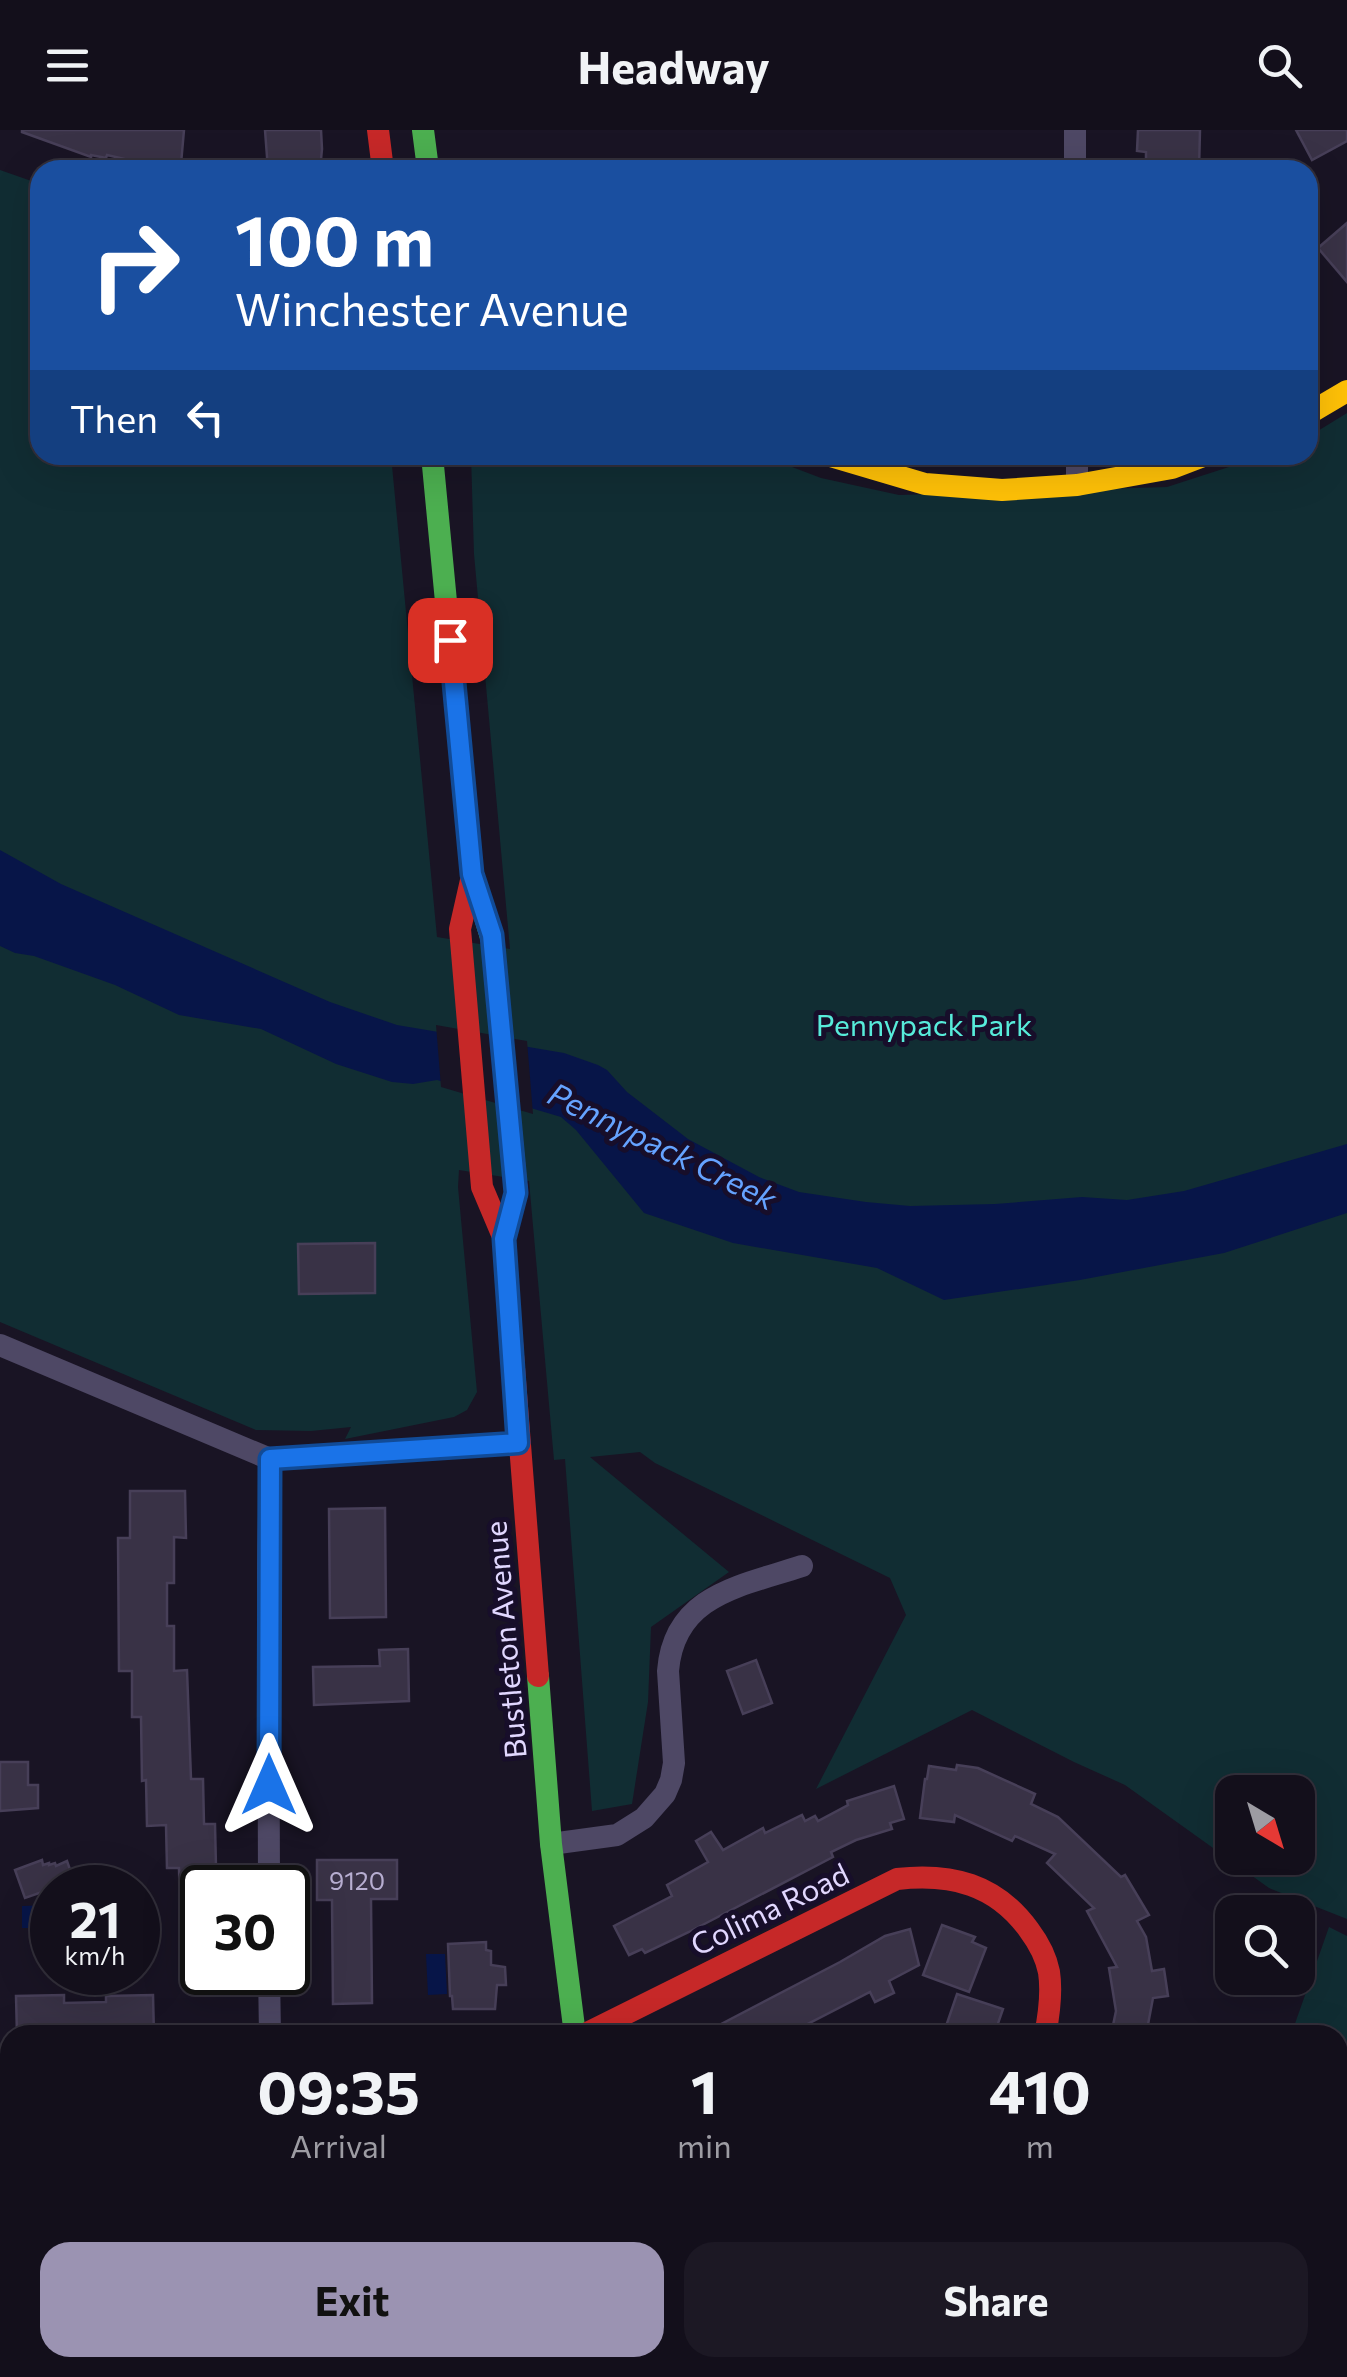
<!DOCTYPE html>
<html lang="en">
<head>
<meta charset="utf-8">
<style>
  :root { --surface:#130f1b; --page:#1c1824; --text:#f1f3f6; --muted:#9d9ca3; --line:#322f3a; --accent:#9b93b2 }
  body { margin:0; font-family:Commissioner,sans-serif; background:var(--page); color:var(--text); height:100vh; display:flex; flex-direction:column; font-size:38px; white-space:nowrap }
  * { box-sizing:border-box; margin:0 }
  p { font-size:32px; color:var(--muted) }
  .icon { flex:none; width:55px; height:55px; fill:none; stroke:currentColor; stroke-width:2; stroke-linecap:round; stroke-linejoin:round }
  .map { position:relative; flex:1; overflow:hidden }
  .side { position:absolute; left:0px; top:1895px; width:1348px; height:352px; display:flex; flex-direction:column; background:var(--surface); border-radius:30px 30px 0 0; box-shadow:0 10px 40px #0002,0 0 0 2px var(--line) }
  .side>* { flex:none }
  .top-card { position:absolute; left:30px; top:30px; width:1288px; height:305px; border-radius:30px; box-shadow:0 10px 40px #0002,0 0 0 2px var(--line); background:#1a4fa0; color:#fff; overflow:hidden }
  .needle { width:65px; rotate:142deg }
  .buttons { position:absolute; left:1215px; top:1645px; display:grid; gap:20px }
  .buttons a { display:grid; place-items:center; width:100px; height:100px; border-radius:20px; background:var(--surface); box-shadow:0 10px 40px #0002,0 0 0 2px var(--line); font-size:50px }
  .speed { position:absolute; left:30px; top:1735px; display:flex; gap:20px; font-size:50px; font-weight:700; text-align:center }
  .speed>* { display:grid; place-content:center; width:130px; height:130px; border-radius:50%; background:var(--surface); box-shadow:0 10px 40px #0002,0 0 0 2px var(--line); line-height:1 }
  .speed small { font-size:25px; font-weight:400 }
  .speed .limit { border:5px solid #111; border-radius:15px; background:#fff; color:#111 }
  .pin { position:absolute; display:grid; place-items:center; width:85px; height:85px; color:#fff; margin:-42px; border-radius:20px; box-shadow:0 5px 15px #0006 }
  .me { position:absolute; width:110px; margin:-55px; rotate:0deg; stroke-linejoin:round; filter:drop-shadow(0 0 8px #0008) }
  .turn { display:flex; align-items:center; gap:35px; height:210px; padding:0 40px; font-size:45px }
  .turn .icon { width:130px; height:130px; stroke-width:2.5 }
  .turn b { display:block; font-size:70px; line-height:85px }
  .then { display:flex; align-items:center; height:95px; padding:0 40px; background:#0003; gap:20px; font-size:38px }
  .eta { display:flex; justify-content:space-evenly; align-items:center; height:170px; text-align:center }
  .eta b { font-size:60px; font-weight:700; line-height:70px }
  .primary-button { display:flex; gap:20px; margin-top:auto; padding:20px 40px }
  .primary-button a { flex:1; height:115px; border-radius:30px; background:var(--accent); color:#111; font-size:40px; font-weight:700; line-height:115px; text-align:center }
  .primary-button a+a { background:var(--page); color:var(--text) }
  header { display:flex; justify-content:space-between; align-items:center; height:130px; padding:0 40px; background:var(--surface); font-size:45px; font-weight:700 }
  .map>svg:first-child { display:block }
  .green { fill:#112d33; fill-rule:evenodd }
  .water { fill:#071548 }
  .pier { fill:#191424 }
  .building { fill:#393246; stroke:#473f58; stroke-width:2.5 }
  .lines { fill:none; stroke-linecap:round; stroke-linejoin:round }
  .street { stroke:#4e4865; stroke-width:22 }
  .fast { stroke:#4caf50; stroke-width:22 }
  .slow { stroke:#ffc107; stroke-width:22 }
  .jam { stroke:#c62828; stroke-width:22 }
  .route-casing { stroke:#114b97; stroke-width:25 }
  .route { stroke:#1a73e8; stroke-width:18 }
  .labels { text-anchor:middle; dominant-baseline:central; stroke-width:10; stroke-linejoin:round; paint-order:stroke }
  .number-label { font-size:25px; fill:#b7aed1 }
  .park-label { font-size:30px; fill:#57ebda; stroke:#170e2a }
  .street-label { font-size:30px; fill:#e1d7ff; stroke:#170e2a }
  .water-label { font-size:32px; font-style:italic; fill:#65a3ff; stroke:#170e2a }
</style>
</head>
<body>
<header><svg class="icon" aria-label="menu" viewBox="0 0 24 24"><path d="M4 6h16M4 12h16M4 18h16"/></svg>Headway<svg class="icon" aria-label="search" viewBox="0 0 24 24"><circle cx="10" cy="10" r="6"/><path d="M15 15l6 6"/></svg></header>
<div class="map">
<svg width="1347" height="2247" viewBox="0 0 1347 2247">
  <rect width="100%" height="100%" fill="#191424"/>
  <g class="green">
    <path d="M 0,40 L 40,54 L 40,325 L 391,325 L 437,807 L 510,819 L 474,424 L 471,325 L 761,325 L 821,348 L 899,365 L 1167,357 L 1266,325 L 1308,325 L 1308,307 L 1347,283 L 1347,1789 L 1269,1758 L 1125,1655 L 1074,1632 L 972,1580 L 816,1659 L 906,1485 L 890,1448 L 655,1333 L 640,1322 L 590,1327 L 729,1442 L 651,1497 L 648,1572 L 632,1674 L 592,1681 L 565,1329 L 554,1330 L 529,1051 L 459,1040 L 458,1057 L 477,1262 L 467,1280 L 454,1287 L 345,1309 L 351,1297 L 311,1301 L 256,1300 L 0,1192 ZM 1232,1662 L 1298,1662 L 1298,1728 L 1232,1728 Z"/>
    <path d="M 1329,1797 L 1347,1806 L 1347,2152 L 1338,2149 L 1338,1905 L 1291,1905 Z"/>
  </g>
  <g class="water">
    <path d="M 0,720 L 61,754 L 330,872 L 397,895 L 564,923 L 598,935 L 607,940 L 627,962 L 688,1009 L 759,1047 L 799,1062 L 866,1072 L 910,1076 L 995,1074 L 1082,1067 L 1127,1070 L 1184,1061 L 1347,1014 L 1347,1083 L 1224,1123 L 1080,1150 L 944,1170 L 877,1138 L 733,1113 L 644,1083 L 576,1000 L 561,987 L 437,950 L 413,954 L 392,952 L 336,934 L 261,899 L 179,885 L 115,855 L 34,826 L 15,823 L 0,816 Z"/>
    <path d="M 52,1775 L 52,1798 L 22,1798 L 22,1776 Z"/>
    <path d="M 426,1824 L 445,1824 L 447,1864 L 428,1865 Z"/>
  </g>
  <path class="pier" d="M 436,895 L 527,911 L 533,984 L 441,957 Z"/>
  <g class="building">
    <path d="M 22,0 L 184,0 L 181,34 L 133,31 L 107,25 L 106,28 L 91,25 L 91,27 L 22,2 Z"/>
    <path d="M 265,0 L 321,0 L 322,19 L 320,40 L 268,40 Z"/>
    <path d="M 1138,0 L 1200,0 L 1199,40 L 1146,40 L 1146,22 L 1137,21 Z"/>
    <path d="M 1296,0 L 1347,0 L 1347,11 L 1312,30 Z"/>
    <path d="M 1347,93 L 1347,152 L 1318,118 Z"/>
    <path d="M 375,1113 L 375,1163 L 299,1164 L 298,1114 Z"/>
    <path d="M 130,1361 L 185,1361 L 186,1408 L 174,1407 L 174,1453 L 167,1453 L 167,1496 L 174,1496 L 174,1541 L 187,1540 L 191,1649 L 203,1649 L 204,1694 L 215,1694 L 216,1737 L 224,1737 L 225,1758 L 202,1758 L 202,1782 L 180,1783 L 179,1738 L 167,1738 L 166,1695 L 147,1696 L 146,1650 L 142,1651 L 141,1587 L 132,1587 L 132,1541 L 119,1541 L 118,1408 L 130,1408 Z"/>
    <path d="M 385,1378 L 386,1487 L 330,1488 L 329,1379 Z"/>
    <path d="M 408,1519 L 409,1571 L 314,1575 L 313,1537 L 380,1536 L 379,1520 Z"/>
    <path d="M 756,1530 L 772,1573 L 743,1584 L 727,1541 Z"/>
    <path d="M 0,1632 L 28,1632 L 28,1655 L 38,1655 L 38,1678 L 0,1681 Z"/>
    <path d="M 957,1635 L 978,1638 L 1035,1664 L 1031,1674 L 1058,1687 L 1121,1747 L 1125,1745 L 1149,1785 L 1137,1791 L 1146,1807 L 1152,1841 L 1164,1839 L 1168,1866 L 1153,1868 L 1146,1905 L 1111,1905 L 1116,1881 L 1109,1838 L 1117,1837 L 1087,1781 L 1094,1778 L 1047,1733 L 1055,1724 L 1015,1706 L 1012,1711 L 955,1685 L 954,1692 L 920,1688 L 925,1649 L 927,1649 L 929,1636 L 956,1640 Z"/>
    <path d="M 894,1656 L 904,1689 L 890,1693 L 892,1699 L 856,1710 L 831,1722 L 833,1727 L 689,1802 L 645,1823 L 642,1819 L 629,1825 L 614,1796 L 672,1766 L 667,1755 L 708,1732 L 696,1711 L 711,1702 L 723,1720 L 763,1698 L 765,1703 L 802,1685 L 805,1691 L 815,1686 L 818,1691 L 848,1675 L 847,1671 Z"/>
    <path d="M 42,1730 L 43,1735 L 49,1733 L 49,1735 L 55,1733 L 56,1736 L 67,1731 L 74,1751 L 25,1768 L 15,1740 Z"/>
    <path d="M 317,1730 L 397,1730 L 397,1769 L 371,1769 L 372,1873 L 333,1874 L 332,1770 L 317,1770 Z"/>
    <path d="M 942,1795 L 975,1807 L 972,1812 L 986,1818 L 969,1862 L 923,1845 Z"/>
    <path d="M 910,1799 L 919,1835 L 889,1851 L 894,1863 L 875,1872 L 870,1862 L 802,1897 L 804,1905 L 700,1905 L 840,1832 L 885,1806 Z"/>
    <path d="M 486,1812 L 486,1820 L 491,1821 L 491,1835 L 505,1837 L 506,1855 L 497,1855 L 495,1879 L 453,1879 L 452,1866 L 450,1866 L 448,1814 Z"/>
    <path d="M 957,1864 L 1003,1879 L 994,1905 L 943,1905 Z"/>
    <path d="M 64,1865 L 64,1873 L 106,1872 L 106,1866 L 153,1865 L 154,1905 L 17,1905 L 16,1866 Z"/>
  </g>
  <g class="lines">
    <g class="street">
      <path d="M 1075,0 L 1075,40"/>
      <path d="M 1077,325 L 1077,355"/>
      <path d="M 0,1215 L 270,1329 L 518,1313"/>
      <path d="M 551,1714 L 617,1705 L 644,1688 L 665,1664 L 671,1650 L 674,1633 L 668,1541 C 674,1464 742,1456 802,1436"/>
      <path d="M 269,1758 L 268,1441 L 270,1329"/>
      <path d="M 269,1842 L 270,1905"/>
      <path d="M 0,1955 L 10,1955"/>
      <path d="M 1338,2187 L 1347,2190"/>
      <path d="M 274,2238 L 274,2247"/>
      <path d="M 938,2247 L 941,2238"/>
      <path d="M 1274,2247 L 1277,2238"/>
    </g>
    <g class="fast">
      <path d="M 423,0 L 427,31 L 423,40"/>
      <path d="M 432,325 L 472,744 L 493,814"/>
      <path d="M 538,1546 L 551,1714 L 575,1905"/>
    </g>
    <g class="slow">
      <path d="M 1308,284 L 1347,261"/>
      <path d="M 827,325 L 925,354 L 1002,360 L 1077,355 L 1172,338 L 1206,325"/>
    </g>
    <g class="jam">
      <path d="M 378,0 L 383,40"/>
      <path d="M 472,746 L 460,799 L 482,1057 L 504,1109"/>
      <path d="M 493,814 L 517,1063 L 504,1109 L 538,1546"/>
      <path d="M 583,1905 L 897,1749 C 951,1743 996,1754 1029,1800 C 1038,1812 1046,1827 1049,1842 C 1052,1862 1049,1885 1045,1905"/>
      <path d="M 640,2238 L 642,2247"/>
    </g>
  </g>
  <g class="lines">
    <g class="route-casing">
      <path id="route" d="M 269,1655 L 270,1329 L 518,1313 L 504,1109 L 516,1063 L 492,805 L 472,744 L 450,510"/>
    </g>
    <use href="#route" class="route"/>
  </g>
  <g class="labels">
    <g class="number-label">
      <text x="357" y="1750">9120</text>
    </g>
    <g class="park-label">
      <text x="924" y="893">Pennypack Park</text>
    </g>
    <g class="street-label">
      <text transform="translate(504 1510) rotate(-95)">Bustleton Avenue</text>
      <text transform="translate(769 1778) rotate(-26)">Colima Road</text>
    </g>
    <g class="water-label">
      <text transform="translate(663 1015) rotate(26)">Pennypack Creek</text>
    </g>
  </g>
</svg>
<div class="buttons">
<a><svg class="needle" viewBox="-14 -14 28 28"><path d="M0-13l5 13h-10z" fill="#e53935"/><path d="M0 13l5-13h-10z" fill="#9d9ca3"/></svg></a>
<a><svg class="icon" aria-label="search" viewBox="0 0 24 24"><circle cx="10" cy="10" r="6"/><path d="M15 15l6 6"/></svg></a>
</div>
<div class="speed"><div>21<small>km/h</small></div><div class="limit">30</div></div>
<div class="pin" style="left:450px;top:510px;background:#d93025"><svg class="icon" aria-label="arrive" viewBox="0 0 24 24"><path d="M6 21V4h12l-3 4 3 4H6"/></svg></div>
<svg class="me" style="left:269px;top:1655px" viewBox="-20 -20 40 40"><path d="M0-17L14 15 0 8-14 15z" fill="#1a73e8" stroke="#fff" stroke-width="4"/></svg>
<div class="top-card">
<div class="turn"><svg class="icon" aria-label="right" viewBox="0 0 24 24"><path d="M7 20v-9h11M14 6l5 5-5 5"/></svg><div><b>100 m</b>Winchester Avenue</div></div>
<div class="then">Then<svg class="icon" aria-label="left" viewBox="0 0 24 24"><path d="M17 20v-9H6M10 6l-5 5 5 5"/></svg></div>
</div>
<section class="side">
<div class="eta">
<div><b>09:35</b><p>Arrival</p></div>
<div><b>1</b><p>min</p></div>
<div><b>410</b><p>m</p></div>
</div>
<div class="primary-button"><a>Exit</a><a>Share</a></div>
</section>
</div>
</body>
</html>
